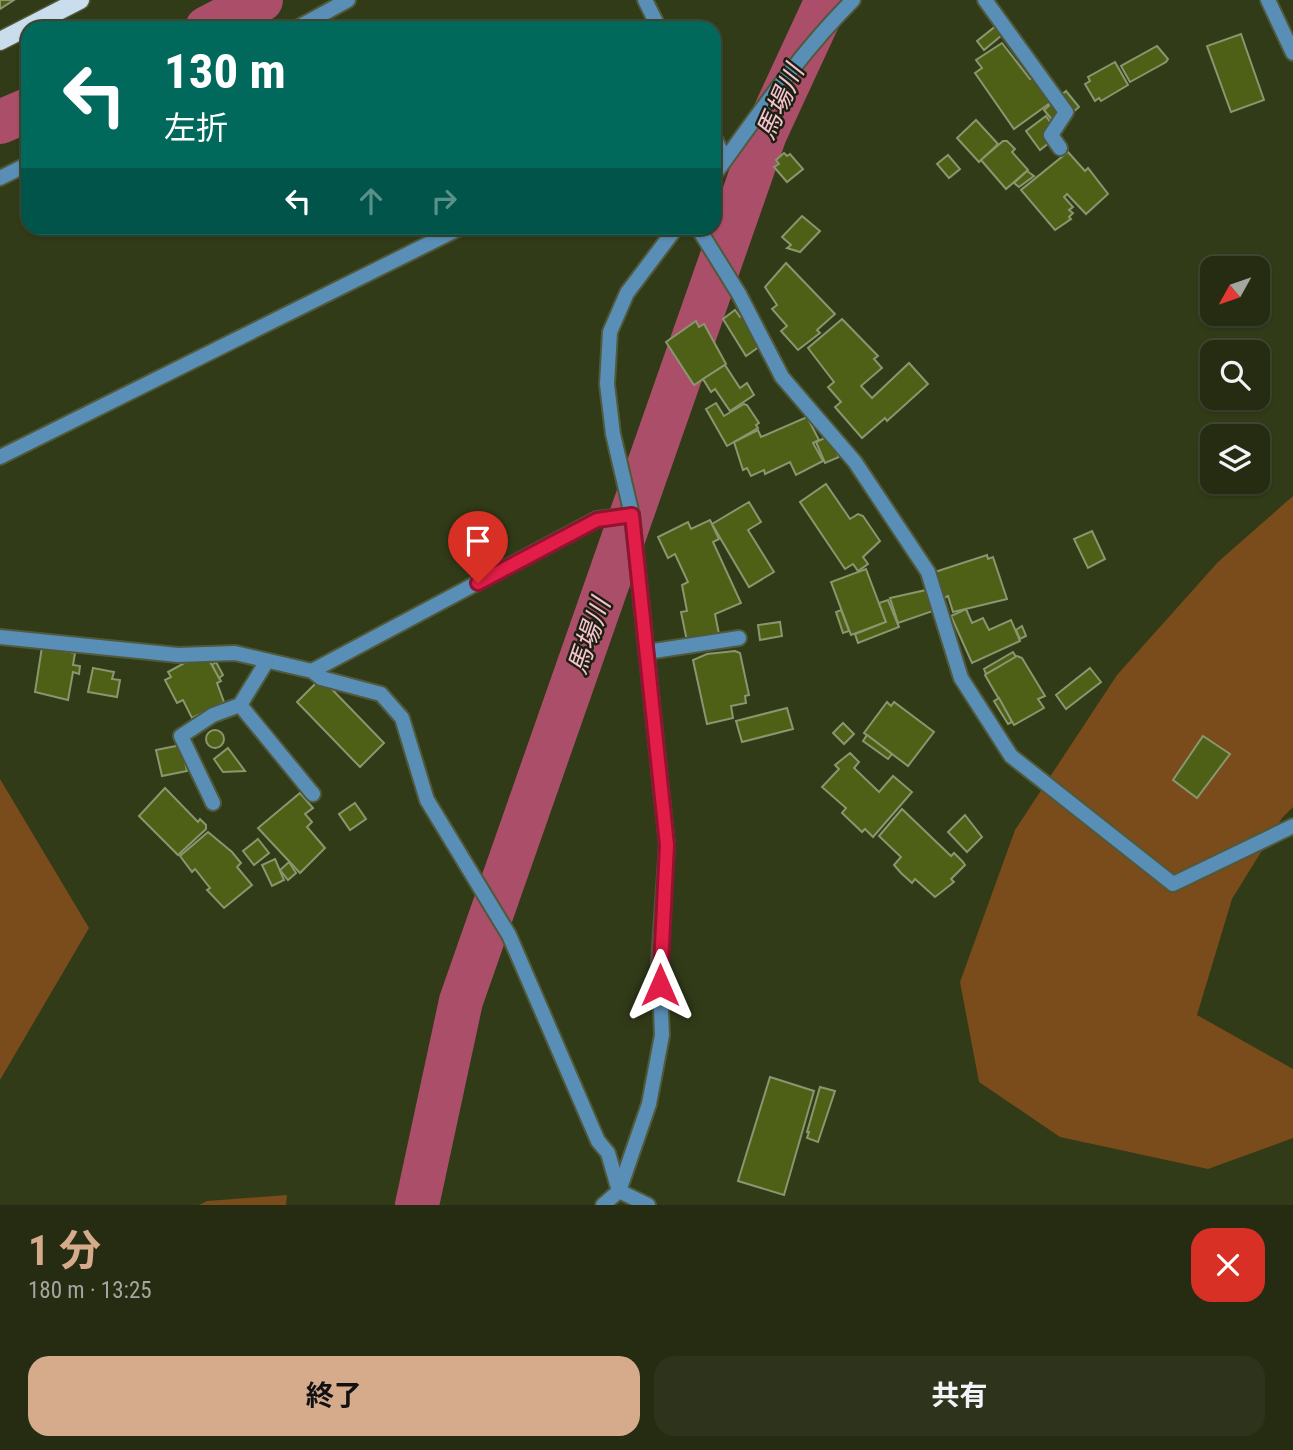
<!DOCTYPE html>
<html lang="ja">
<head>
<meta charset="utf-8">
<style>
  :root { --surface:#252c12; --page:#2d341b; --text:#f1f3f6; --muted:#a3a79f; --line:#424832; --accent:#d6ab8b }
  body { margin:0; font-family:"Roboto Condensed","Noto Sans JP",sans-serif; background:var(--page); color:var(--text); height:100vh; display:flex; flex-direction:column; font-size:26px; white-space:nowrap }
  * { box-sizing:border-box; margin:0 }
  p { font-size:23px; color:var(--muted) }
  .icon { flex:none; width:38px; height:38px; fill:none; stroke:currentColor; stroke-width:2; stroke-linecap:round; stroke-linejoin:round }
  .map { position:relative; height:1205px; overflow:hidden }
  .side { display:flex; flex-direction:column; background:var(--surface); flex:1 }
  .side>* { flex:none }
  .banner { position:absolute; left:21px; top:21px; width:700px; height:214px; border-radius:21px; box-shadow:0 2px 5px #0004,0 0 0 2px var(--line); background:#00695c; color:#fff; overflow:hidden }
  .needle { width:46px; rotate:230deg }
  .tools { position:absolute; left:1200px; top:256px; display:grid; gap:14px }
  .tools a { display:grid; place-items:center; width:70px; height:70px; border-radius:14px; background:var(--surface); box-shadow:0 2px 5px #0004,0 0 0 2px var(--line); font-size:35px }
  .pin { position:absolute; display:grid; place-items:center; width:60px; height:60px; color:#fff; margin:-72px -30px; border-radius:50% 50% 50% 0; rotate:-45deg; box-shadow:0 0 7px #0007 }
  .pin .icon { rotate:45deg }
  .me { position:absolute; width:77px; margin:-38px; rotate:0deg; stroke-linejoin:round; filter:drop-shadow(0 0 5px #0008) }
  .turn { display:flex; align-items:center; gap:24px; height:147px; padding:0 28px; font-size:32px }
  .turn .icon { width:91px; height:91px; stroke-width:2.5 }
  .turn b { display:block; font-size:49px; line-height:60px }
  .lanes { display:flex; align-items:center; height:66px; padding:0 28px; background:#0003; justify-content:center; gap:35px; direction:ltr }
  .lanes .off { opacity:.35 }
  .round { display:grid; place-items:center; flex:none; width:74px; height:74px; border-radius:21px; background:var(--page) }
  .headline { display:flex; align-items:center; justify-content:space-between; height:119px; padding:0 28px }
  h1 { font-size:42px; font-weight:700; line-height:52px; color:var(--accent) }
  .action { display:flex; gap:14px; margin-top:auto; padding:14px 28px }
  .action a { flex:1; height:80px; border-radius:21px; background:var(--accent); color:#111; font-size:28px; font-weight:700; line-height:80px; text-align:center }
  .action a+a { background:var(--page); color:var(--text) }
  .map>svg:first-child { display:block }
  .green { fill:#7a4b1b }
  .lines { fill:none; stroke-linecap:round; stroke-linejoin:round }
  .river { stroke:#ab4e6a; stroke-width:44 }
  .building { fill:#4d6015; stroke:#89966f; stroke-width:2 }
  .minor-casing { stroke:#505939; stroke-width:18 }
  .primary-casing { stroke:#505939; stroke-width:21 }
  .minor { stroke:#598eb7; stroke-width:14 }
  .primary { stroke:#c9dded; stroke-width:18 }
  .route-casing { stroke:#92132f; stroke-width:18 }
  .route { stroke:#e11d48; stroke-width:12 }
  .labels { text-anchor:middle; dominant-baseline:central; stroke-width:5; stroke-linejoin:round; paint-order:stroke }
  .water-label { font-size:26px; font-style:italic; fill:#f8c3d0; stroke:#1b2011 }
</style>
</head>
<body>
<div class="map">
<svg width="1293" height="1205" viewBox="0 0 1293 1205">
  <rect width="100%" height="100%" fill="#313b18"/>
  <g class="green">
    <path d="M 1293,496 L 1293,807 L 1282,818 L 1232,899 L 1197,1015 L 1293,1069 L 1293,1138 L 1208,1169 L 1060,1137 L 979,1082 L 960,982 L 1015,830 L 1117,675 L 1218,562 Z"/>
    <path d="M 0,779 L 89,928 L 0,1080 Z"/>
    <path d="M 287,1195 L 286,1205 L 199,1205 L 207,1201 Z"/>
  </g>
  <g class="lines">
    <g class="river">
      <path d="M 207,28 L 261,0"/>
      <path d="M 0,122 L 28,110"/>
      <path d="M 417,1205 L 461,1001 L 765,134 L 827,0"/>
    </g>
  </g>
  <g class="building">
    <path d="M 0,0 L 14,0 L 0,9 Z"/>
    <path d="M 1006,18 L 1013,26 L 984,50 L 977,41 Z"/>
    <path d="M 1241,34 L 1264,100 L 1231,112 L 1207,46 Z"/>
    <path d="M 1002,43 L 1030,79 L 1034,76 L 1050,103 L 1014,129 L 975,73 L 982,68 L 976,60 Z"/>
    <path d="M 1157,46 L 1168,59 L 1166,62 L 1130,82 L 1121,66 Z"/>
    <path d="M 1115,62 L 1128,85 L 1101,101 L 1099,98 L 1095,101 L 1085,84 L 1090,81 L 1088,77 Z"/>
    <path d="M 1066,91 L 1079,107 L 1057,126 L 1044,110 Z"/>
    <path d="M 1046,116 L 1059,135 L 1040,150 L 1026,131 Z"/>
    <path d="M 976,120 L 998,144 L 979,162 L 957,138 Z"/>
    <path d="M 1003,141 L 1007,141 L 1015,149 L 1012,152 L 1028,170 L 1006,189 L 981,160 Z"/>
    <path d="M 1068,152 L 1085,171 L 1088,168 L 1108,194 L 1086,214 L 1067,194 L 1064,197 L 1073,207 L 1069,210 L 1073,213 L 1069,217 L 1071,219 L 1055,230 L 1021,190 Z"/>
    <path d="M 784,153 L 787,156 L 790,154 L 803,169 L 787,182 L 774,167 L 779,164 L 776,160 Z"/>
    <path d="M 948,155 L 960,169 L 949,178 L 937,164 Z"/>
    <path d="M 1027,171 L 1034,176 L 1019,187 L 1014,183 Z"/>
    <path d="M 802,216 L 820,231 L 800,252 L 787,248 L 791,245 L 782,237 Z"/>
    <path d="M 786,263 L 835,314 L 817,330 L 820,333 L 798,350 L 781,331 L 787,326 L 772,309 L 777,305 L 765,287 Z"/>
    <path d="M 735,310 L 740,317 L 746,313 L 766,342 L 746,356 L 723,319 Z"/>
    <path d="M 842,319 L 878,356 L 874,359 L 882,368 L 861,386 L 872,398 L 909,363 L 928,384 L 887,421 L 885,418 L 862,438 L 835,407 L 841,402 L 828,387 L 834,382 L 808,348 Z"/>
    <path d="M 696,321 L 699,327 L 704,324 L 726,364 L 694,385 L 666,342 Z"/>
    <path d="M 725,365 L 740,388 L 747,383 L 754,395 L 730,411 L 715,389 L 711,392 L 703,379 Z"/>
    <path d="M 716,403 L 724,416 L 744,404 L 747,405 L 759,423 L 756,425 L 758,428 L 727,446 L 706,409 Z"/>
    <path d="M 807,417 L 819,440 L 813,443 L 823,461 L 796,475 L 790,462 L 765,474 L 764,470 L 751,476 L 747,468 L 743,470 L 734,442 L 758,430 L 761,437 Z"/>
    <path d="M 829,436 L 839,457 L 825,463 L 816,442 Z"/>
    <path d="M 826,484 L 850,519 L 858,514 L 863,516 L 880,541 L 863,557 L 868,564 L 858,571 L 853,564 L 845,569 L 800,502 Z"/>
    <path d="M 749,502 L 761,522 L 748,530 L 774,572 L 749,587 L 712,524 Z"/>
    <path d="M 710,520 L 719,539 L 713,542 L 741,603 L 715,614 L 720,639 L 688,646 L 681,612 L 687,611 L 682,585 L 688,582 L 675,554 L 668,558 L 658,537 L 688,522 L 691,529 Z"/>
    <path d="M 1092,531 L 1105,559 L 1088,568 L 1074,539 Z"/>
    <path d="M 987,555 L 988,559 L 993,557 L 1007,599 L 953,612 L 948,596 L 944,598 L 935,572 Z"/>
    <path d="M 866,569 L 886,622 L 851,635 L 831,582 Z"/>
    <path d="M 926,590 L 933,611 L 898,623 L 890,598 Z"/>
    <path d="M 888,600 L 899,627 L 858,643 L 855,634 L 886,622 L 879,603 Z"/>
    <path d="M 966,609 L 972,623 L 983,618 L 989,630 L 1011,620 L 1020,641 L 972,663 L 951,616 Z"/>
    <path d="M 841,610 L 849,631 L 843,633 L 836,612 Z"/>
    <path d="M 780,622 L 782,636 L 760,640 L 758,625 Z"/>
    <path d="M 1022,626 L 1026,636 L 1020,639 L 1016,630 Z"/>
    <path d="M 42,647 L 75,653 L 73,665 L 80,666 L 79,674 L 73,672 L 68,700 L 35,692 Z"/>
    <path d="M 735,651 L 740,653 L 749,695 L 745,696 L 746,703 L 731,706 L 733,718 L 707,724 L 693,660 L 707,654 Z"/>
    <path d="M 1013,652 L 1016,657 L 986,674 L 984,669 Z"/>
    <path d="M 199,655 L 206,662 L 209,660 L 221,681 L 217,683 L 224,702 L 192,718 L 183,700 L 177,703 L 165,680 L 171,677 L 168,672 Z"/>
    <path d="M 1017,656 L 1022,658 L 1045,696 L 1038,699 L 1044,708 L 1014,725 L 985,675 Z"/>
    <path d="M 216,662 L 223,675 L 219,678 L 212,665 Z"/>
    <path d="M 93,668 L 114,672 L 112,679 L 120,680 L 117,697 L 88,692 Z"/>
    <path d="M 1090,668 L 1101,682 L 1066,709 L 1056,695 Z"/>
    <path d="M 321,678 L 384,743 L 360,767 L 297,702 Z"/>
    <path d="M 999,698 L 1012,722 L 1008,724 L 994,701 Z"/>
    <path d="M 887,702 L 891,706 L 894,702 L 934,732 L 908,766 L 864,733 Z"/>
    <path d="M 787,708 L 793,729 L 742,742 L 736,721 Z"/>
    <path d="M 843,723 L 854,734 L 844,744 L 833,733 Z"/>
    <circle cx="215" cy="739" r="9"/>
    <path d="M 867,735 L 892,754 L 888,759 L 863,741 Z"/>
    <path d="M 1203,736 L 1230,754 L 1197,798 L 1173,780 Z"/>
    <path d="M 181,745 L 187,771 L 162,776 L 156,750 Z"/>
    <path d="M 228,748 L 245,771 L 223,772 L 214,759 Z"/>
    <path d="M 850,753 L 859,762 L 854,768 L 879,792 L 893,776 L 912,792 L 873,837 L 865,829 L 862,832 L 842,813 L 846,808 L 822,787 L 839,769 L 835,765 Z"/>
    <path d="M 165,788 L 198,822 L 200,819 L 206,825 L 206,829 L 178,855 L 139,816 Z"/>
    <path d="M 300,793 L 313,808 L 305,814 L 312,822 L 307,827 L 325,848 L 300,873 L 258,828 Z"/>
    <path d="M 355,803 L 366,819 L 350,830 L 339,814 Z"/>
    <path d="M 902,809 L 951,856 L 954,853 L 963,862 L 965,865 L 951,879 L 954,882 L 935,897 L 915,879 L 912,883 L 901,873 L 894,865 L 901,857 L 879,836 Z"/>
    <path d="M 965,815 L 982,837 L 967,852 L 948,832 Z"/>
    <path d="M 208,832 L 232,852 L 241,863 L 237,867 L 252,885 L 224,908 L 207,890 L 210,888 L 195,869 L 192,872 L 180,856 Z"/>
    <path d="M 258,839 L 269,853 L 254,865 L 243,851 Z"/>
    <path d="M 275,859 L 284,880 L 272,886 L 262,865 Z"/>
    <path d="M 289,862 L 296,873 L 288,880 L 280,870 Z"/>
    <path d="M 770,1077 L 814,1091 L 784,1195 L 738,1181 Z"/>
    <path d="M 820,1087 L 835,1091 L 818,1142 L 807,1138 L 809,1132 L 807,1132 Z"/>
  </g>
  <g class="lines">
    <g class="minor-casing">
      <g id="minor">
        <path d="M 645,0 L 659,28"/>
        <path d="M 985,0 L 1066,112 L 1051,135 L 1060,148"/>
        <path d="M 1268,0 L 1293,53"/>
        <path d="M 297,28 L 348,0"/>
        <path d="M 714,137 L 725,160"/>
        <path d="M 714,175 C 758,115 800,53 853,0"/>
        <path d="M 0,178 L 28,164"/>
        <path d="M 698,228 L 739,294 L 782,377 L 855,462 L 928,572 L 961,678 L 1011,756 L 1173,884 L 1293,826"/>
        <path d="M 0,457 L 460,228"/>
        <path d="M 0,637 L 178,655 L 235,653 L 312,671 L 321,678 L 381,694 L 402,718 L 427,800 L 509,935 L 598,1141 L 608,1153 L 619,1191 L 648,1205"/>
        <path d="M 647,652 L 739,638"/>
        <path d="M 267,661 L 240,705 L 313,794"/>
        <path d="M 312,671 L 597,519 L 632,515"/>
        <path d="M 213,803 L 181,736 L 213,715 L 240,705"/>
        <path d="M 603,1205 L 619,1191 L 649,1104 L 662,1035 L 659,961 L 667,845 L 632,515 L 613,434 L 607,384 L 610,332 L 627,293 L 676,228"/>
      </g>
    </g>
    <g class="primary-casing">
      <path id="primary" d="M 0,41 L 80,0"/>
    </g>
    <use href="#minor" class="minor"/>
    <use href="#primary" class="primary"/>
  </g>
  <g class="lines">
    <g class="route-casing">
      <path id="route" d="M 478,583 L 597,520 L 632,515 L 667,845 L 660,985"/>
    </g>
    <use href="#route" class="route"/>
  </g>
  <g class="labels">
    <g class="water-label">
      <text transform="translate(780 102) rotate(-66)">馬場川</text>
      <text transform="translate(589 636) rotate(-71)">馬場川</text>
    </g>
  </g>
</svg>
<div class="tools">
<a><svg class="needle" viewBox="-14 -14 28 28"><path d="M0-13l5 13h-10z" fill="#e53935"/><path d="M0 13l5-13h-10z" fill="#a3a79f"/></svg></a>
<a><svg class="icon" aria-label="search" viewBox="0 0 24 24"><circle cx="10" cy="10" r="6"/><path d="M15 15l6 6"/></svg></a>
<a><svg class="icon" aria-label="layers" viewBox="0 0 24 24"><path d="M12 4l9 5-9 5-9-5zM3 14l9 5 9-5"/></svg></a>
</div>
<div class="pin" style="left:478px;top:583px;background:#d93025"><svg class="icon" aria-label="arrive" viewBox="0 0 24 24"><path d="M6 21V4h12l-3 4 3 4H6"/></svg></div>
<svg class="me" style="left:660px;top:985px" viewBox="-20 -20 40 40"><path d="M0-17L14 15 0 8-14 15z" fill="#e11d48" stroke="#fff" stroke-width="4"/></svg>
<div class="banner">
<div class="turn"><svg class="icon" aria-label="left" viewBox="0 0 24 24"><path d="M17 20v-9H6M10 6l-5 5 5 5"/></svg><div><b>130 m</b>左折</div></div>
<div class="lanes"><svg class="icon" aria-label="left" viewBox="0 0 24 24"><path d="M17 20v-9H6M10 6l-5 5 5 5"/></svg><svg class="icon off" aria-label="ahead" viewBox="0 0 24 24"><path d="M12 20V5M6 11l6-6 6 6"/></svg><svg class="icon off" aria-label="right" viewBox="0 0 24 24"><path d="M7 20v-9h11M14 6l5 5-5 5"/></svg></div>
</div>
</div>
<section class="side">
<div class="headline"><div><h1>1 分</h1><p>180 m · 13:25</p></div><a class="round" style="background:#d93025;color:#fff"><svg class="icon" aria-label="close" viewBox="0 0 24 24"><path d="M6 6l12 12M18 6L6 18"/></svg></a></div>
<div class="action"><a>終了</a><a>共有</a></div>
</section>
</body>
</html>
